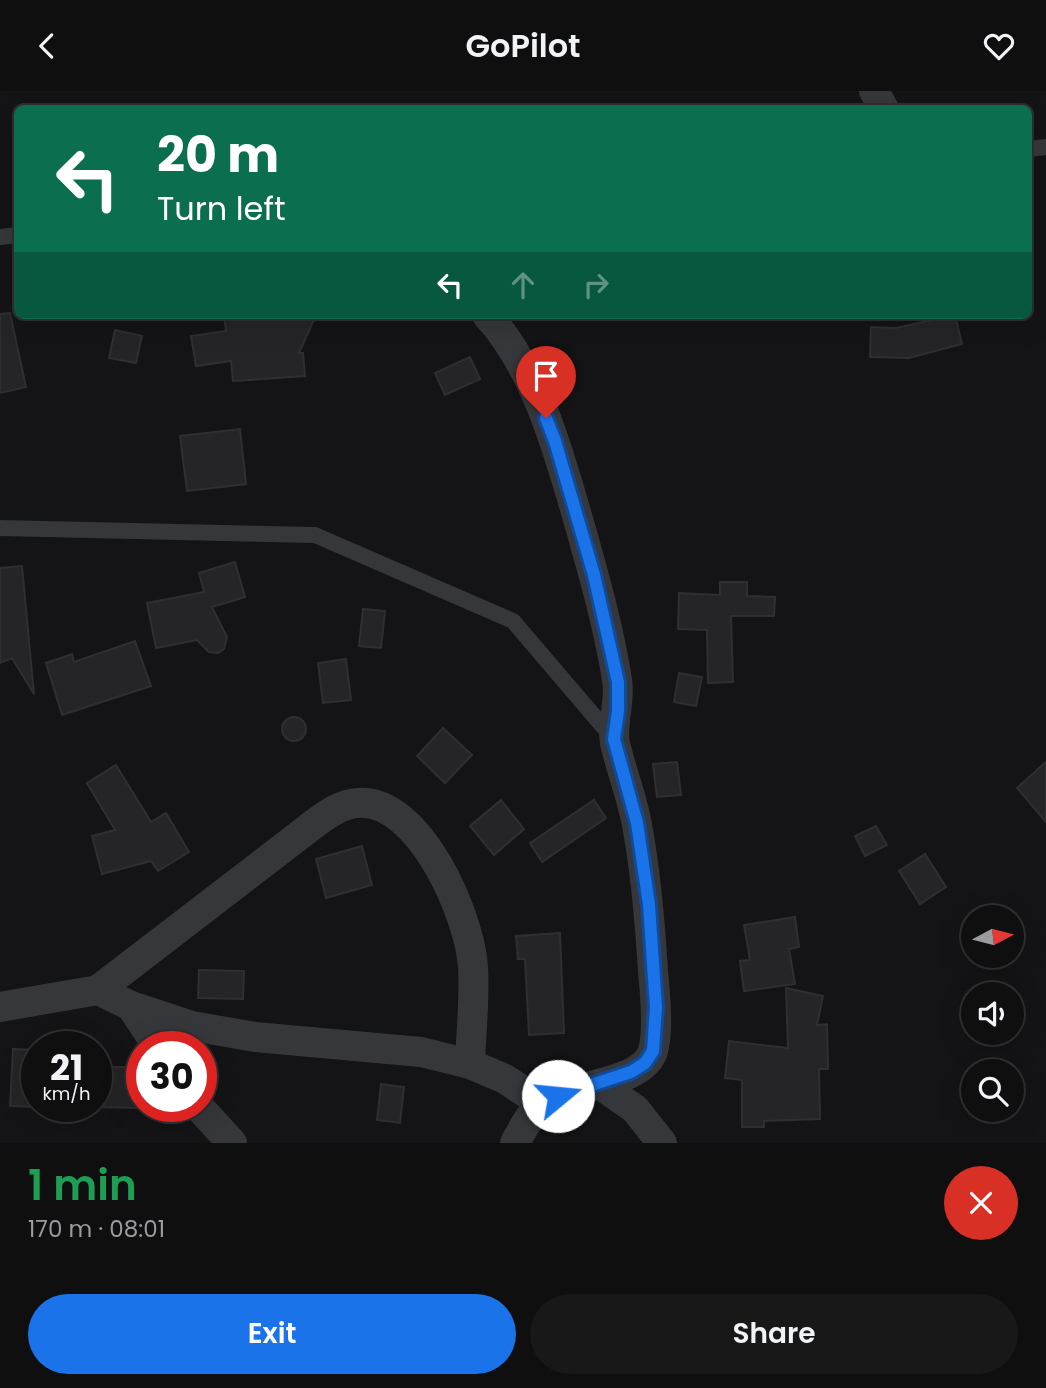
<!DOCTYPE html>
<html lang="en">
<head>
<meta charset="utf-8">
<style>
  :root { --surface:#0f0f10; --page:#181819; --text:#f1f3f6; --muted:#9b9c9f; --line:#2f2f30; --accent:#1a73e8 }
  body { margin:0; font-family:Poppins,sans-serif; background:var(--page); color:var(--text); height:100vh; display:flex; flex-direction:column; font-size:26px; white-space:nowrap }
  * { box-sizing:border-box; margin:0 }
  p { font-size:23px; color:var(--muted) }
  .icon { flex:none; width:38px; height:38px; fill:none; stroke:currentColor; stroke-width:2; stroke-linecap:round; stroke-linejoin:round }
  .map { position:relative; height:1052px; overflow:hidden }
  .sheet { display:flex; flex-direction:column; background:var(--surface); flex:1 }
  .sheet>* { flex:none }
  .banner { position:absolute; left:14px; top:14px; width:1018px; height:214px; border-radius:10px; box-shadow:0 7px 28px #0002,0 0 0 2px var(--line); background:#0b6e4f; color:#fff; overflow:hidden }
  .needle { width:46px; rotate:83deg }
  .buttons { position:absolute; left:961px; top:814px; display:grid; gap:14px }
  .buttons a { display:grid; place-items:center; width:63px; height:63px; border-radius:50%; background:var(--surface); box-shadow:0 7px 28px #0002,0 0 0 2px var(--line); font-size:35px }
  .speed { position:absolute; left:21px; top:940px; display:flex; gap:14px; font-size:35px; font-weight:700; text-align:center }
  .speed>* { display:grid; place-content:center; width:91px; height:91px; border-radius:50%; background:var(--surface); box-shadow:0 7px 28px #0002,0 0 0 2px var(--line); line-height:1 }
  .speed small { font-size:18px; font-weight:400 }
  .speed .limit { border:10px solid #d22; background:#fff; color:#111 }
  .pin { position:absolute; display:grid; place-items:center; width:60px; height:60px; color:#fff; margin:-72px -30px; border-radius:50% 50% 50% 0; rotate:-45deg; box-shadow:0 0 7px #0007 }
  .pin .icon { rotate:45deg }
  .me { position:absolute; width:77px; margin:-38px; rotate:73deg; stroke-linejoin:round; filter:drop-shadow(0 0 5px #0008) }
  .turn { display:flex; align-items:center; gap:24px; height:147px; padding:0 28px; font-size:32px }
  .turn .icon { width:91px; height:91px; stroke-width:2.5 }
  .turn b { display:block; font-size:49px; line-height:60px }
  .lanes { display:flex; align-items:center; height:66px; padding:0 28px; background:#0003; justify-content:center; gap:35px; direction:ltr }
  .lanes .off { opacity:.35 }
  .round { display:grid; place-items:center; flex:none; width:74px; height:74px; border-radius:37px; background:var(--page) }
  .head { display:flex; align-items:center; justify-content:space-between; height:119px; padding:0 28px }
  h1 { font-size:42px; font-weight:600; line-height:52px; color:#1e9e55 }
  .cta { display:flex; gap:14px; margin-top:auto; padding:14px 28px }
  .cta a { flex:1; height:80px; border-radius:42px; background:var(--accent); color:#fff; font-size:28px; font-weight:600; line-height:80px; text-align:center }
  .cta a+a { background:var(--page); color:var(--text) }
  header { display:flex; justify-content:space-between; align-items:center; height:91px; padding:0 28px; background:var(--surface); font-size:32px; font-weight:600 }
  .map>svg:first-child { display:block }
  .building { fill:#252527; stroke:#2f2f32; stroke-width:2 }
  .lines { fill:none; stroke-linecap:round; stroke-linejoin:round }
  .lane { stroke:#36373a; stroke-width:16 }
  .street { stroke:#36373a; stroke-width:30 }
  .route-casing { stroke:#114b97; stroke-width:18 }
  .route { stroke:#1a73e8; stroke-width:12 }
</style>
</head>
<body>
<header><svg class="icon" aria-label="back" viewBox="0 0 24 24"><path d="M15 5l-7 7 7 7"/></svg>GoPilot<svg class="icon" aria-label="heart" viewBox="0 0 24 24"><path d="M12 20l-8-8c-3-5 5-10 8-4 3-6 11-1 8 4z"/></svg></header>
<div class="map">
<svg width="1046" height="1052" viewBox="0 0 1046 1052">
  <rect width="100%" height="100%" fill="#141416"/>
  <g class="building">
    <path d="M 10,222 L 26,296 L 0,302 L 0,223 Z"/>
    <path d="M 224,224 L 316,224 L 299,262 L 303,262 L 305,285 L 233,290 L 231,270 L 196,275 L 191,245 L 226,240 Z"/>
    <path d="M 955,224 L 962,253 L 909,267 L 870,266 L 871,236 L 896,237 Z"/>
    <path d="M 115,239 L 142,245 L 136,272 L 109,267 Z"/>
    <path d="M 470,266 L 480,288 L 445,304 L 435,282 Z"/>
    <path d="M 240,338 L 246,393 L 187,400 L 180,345 Z"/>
    <path d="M 235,471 L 245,506 L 212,516 L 227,546 L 224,558 L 218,562 L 209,561 L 197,549 L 156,557 L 147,512 L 204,501 L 199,482 Z"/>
    <path d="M 22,475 L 34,603 L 12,567 L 0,572 L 0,477 Z"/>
    <path d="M 720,491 L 747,491 L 747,505 L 775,506 L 774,525 L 731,525 L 733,591 L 708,592 L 707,539 L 678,538 L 679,502 L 720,504 Z"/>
    <path d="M 363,518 L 385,520 L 381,557 L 359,555 Z"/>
    <path d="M 135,550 L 151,595 L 62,624 L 46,572 L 72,563 L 74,571 Z"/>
    <path d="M 346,568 L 351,609 L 323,612 L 318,572 Z"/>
    <path d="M 679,582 L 702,586 L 696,615 L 674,611 Z"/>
    <circle cx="294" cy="638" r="12"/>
    <path d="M 443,637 L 472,664 L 445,692 L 417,665 Z"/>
    <path d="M 677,671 L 681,704 L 657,706 L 653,673 Z"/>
    <path d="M 1046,671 L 1046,731 L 1017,697 Z"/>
    <path d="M 116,674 L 151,731 L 166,722 L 189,761 L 158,780 L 151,770 L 102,783 L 92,745 L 115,739 L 87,692 Z"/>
    <path d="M 501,709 L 524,738 L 494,764 L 470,735 Z"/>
    <path d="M 594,709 L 606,727 L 542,771 L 530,752 Z"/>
    <path d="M 876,735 L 887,754 L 865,765 L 855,745 Z"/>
    <path d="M 362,755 L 372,794 L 326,807 L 316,768 Z"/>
    <path d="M 925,763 L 946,796 L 920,813 L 899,780 Z"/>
    <path d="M 795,826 L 799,856 L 789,858 L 795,893 L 744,900 L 740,870 L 750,869 L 744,834 Z"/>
    <path d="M 560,842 L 564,942 L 529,944 L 525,868 L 518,868 L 516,845 Z"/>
    <path d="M 199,879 L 244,880 L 243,908 L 198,907 Z"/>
    <path d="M 786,897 L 823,905 L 817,934 L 827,933 L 828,978 L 819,978 L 820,1028 L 764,1030 L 764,1036 L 742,1036 L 742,989 L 725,987 L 729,950 L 788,957 Z"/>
    <path d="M 13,958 L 37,959 L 37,1016 L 10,1015 Z"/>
    <path d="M 108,976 L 140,976 L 140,1017 L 96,1016 L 96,982 L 108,982 Z"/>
    <path d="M 381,993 L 404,996 L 400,1032 L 377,1029 Z"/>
  </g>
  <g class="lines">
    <g class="lane">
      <path d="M 1029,58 L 1046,56"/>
      <path d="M 0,146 L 18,144"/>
      <path d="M 0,437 L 315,444 L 513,530 L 612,646"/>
    </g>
    <g class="street">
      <path d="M 874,0 L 884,18"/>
      <path d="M 487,224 C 537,278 560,366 580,435 C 594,485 609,537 617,589 C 621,609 611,633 615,652 C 621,679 632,706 637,734 C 646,782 650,831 653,880 C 655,902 659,939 653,960 C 643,994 567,993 542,1013 C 530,1023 522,1039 515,1052"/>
      <path d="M 98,899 L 314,733 C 326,724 341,713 357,712 C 419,706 470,825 473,876 C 475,908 471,941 470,973"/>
      <path d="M 131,915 L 192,935 L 255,946 L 421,961 L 470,973 L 505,988 L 543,1013"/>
      <path d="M 0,916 L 98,899 L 131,915 L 158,956"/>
      <path d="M 599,993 L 635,1018 L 662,1052"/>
      <path d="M 198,1015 L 232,1052"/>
    </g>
  </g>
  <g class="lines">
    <g class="route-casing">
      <path id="route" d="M 546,327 L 555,350 L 594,484 L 618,591 L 618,620 L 614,648 L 637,732 L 649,814 L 656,916 L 653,960 L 645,972 L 631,981 L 558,1005"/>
    </g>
    <use href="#route" class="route"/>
  </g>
</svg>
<div class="buttons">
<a><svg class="needle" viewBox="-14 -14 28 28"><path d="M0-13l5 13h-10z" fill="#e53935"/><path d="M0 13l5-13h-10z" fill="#9b9c9f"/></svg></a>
<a><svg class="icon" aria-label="sound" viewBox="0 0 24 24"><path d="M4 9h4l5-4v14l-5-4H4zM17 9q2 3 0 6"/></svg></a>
<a><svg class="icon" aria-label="search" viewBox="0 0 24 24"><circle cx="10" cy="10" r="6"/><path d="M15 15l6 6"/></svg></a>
</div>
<div class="speed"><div>21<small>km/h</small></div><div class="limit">30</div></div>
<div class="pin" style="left:546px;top:327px;background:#d93025"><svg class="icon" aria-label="arrive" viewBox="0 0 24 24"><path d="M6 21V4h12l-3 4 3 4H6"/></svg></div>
<svg class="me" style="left:558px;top:1005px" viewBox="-20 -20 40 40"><circle r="19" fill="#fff"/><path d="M0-13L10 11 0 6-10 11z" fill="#1a73e8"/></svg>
<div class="banner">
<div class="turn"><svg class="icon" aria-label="left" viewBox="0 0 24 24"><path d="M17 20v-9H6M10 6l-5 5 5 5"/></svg><div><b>20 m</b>Turn left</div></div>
<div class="lanes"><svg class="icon" aria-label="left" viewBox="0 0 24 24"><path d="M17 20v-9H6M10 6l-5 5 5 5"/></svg><svg class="icon off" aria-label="ahead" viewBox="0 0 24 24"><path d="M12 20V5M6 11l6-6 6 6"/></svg><svg class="icon off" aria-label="right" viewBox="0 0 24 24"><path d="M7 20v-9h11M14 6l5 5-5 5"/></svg></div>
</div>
</div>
<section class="sheet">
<div class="head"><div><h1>1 min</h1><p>170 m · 08:01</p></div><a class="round" style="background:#d93025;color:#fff"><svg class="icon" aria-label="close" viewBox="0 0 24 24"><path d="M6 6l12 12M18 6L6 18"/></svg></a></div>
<div class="cta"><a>Exit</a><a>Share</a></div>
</section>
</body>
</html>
